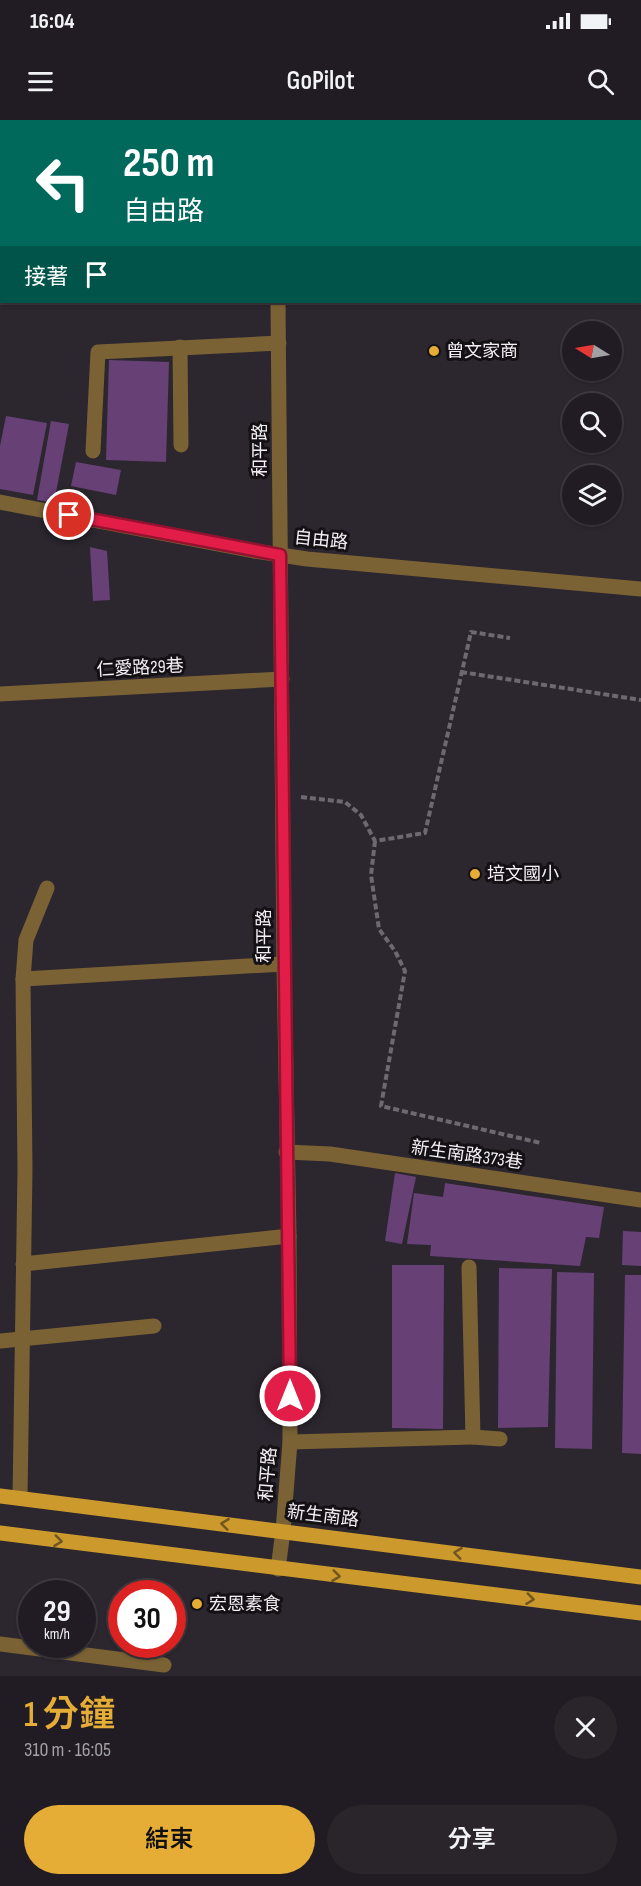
<!DOCTYPE html>
<html lang="zh-TW">
<head>
<meta charset="utf-8">
<style>
  :root { --surface:#211c23; --page:#29252b; --text:#f1f3f6; --muted:#a2a1a6; --line:#3e3a41; --accent:#e5ad36 }
  body { margin:0; font-family:"Sofia Sans Condensed","Noto Sans TC",sans-serif; background:var(--page); color:var(--text); height:100vh; display:flex; flex-direction:column; font-size:22px; white-space:nowrap }
  * { box-sizing:border-box; margin:0 }
  p { font-size:20px; color:var(--muted) }
  .icon { flex:none; width:33px; height:33px; fill:none; stroke:currentColor; stroke-width:2; stroke-linecap:round; stroke-linejoin:round }
  .map { position:relative; height:1556px; overflow:hidden }
  .panel { display:flex; flex-direction:column; background:var(--surface); flex:1 }
  .panel>* { flex:none }
  .hud { position:absolute; left:0px; top:0px; width:642px; height:183px; box-shadow:0 2px 4px #0004,0 0 0 2px var(--line); background:#00695c; color:#fff; overflow:hidden }
  .needle { width:39px; rotate:281deg }
  .buttons { position:absolute; left:562px; top:201px; display:grid; gap:12px }
  .buttons a { display:grid; place-items:center; width:60px; height:60px; border-radius:50%; background:var(--surface); box-shadow:0 2px 4px #0004,0 0 0 2px var(--line); font-size:30px }
  .speed { position:absolute; left:18px; top:1460px; display:flex; gap:12px; font-size:30px; font-weight:700; text-align:center }
  .speed>* { display:grid; place-content:center; width:78px; height:78px; border-radius:50%; background:var(--surface); box-shadow:0 2px 4px #0004,0 0 0 2px var(--line); line-height:1 }
  .speed small { font-size:15px; font-weight:400 }
  .speed .limit { border:9px solid #d22; background:#fff; color:#111 }
  .pin { position:absolute; display:grid; place-items:center; width:51px; height:51px; color:#fff; margin:-26px; border:3px solid #fff; border-radius:50%; box-shadow:0 2px 6px #0007 }
  .me { position:absolute; width:66px; margin:-33px; rotate:0deg; stroke-linejoin:round; filter:drop-shadow(0 0 4px #0008) }
  .turn { display:flex; align-items:center; gap:21px; height:126px; padding:0 24px; font-size:27px }
  .turn .icon { width:78px; height:78px; stroke-width:2.5 }
  .turn b { display:block; font-size:42px; line-height:51px }
  .then { display:flex; align-items:center; height:57px; padding:0 24px; background:#0003; gap:12px; font-size:22px }
  .round { display:grid; place-items:center; flex:none; width:63px; height:63px; border-radius:32px; background:var(--page) }
  .overview { display:flex; align-items:center; justify-content:space-between; height:102px; padding:0 24px }
  h1 { font-size:36px; font-weight:600; line-height:45px; color:var(--accent) }
  .cta { display:flex; gap:12px; margin-top:auto; padding:12px 24px }
  .cta a { flex:1; height:69px; border-radius:36px; background:var(--accent); color:#111; font-size:24px; font-weight:600; line-height:69px; text-align:center }
  .cta a+a { background:var(--page); color:var(--text) }
  .status { display:flex; justify-content:space-between; align-items:center; height:42px; padding:0 30px; background:var(--surface); direction:ltr }
  .status svg { height:16px; fill:currentColor }
  header { display:flex; justify-content:space-between; align-items:center; height:78px; padding:0 24px; background:var(--surface); font-size:27px; font-weight:600 }
  .map>svg:first-child { display:block }
  .building { fill:#674076 }
  .lines { fill:none; stroke-linecap:round; stroke-linejoin:round }
  .path { stroke:#6e6971; stroke-width:4; stroke-dasharray:6 3; stroke-linecap:butt }
  .minor { stroke:#7a6234; stroke-width:15 }
  .major { stroke:#cc992c; stroke-width:15 }
  .oneway { stroke:#705520 }
  .route-casing { stroke:#92132f; stroke-width:15 }
  .route { stroke:#e11d48; stroke-width:10 }
  .poi-dot { fill:#e5ad36; stroke:#131114; stroke-width:2 }
  .labels { text-anchor:middle; dominant-baseline:central; stroke-width:6; stroke-linejoin:round; paint-order:stroke }
  .poi-label { font-size:18px; fill:#f3eff4; stroke:#131114; text-anchor:start }
  .street-label { font-size:18px; fill:#f3eff4; stroke:#131114 }
</style>
</head>
<body>
<div class="status"><b>16:04</b><svg viewBox="0 0 49 12"><path d="M0 12V9h3v3zM5 12V6h3v6zM10 12V3h3v9zM15 12V0h3v12zM26 1h20v11H26zM47 4h2v5h-2z"/></svg></div>
<header><svg class="icon" aria-label="menu" viewBox="0 0 24 24"><path d="M4 6h16M4 12h16M4 18h16"/></svg>GoPilot<svg class="icon" aria-label="search" viewBox="0 0 24 24"><circle cx="10" cy="10" r="6"/><path d="M15 15l6 6"/></svg></header>
<div class="map">
<svg width="641" height="1556" viewBox="0 0 641 1556">
  <rect width="100%" height="100%" fill="#2c262f"/>
  <g class="building">
    <path d="M 109,240 L 169,242 L 166,342 L 106,340 Z"/>
    <path d="M 6,296 L 47,303 L 33,375 L 0,369 L 0,326 Z"/>
    <path d="M 51,301 L 69,304 L 54,383 L 37,380 Z"/>
    <path d="M 76,342 L 121,350 L 116,375 L 71,366 Z"/>
    <path d="M 90,427 L 107,431 L 110,480 L 93,481 Z"/>
    <path d="M 395,1053 L 416,1057 L 402,1124 L 385,1121 Z"/>
    <path d="M 445,1063 L 604,1087 L 599,1118 L 586,1117 L 580,1146 L 430,1136 L 431,1125 L 407,1124 L 414,1073 L 443,1077 Z"/>
    <path d="M 623,1111 L 641,1112 L 641,1146 L 622,1145 Z"/>
    <path d="M 392,1145 L 444,1145 L 443,1309 L 392,1308 Z"/>
    <path d="M 499,1148 L 552,1149 L 548,1307 L 498,1308 Z"/>
    <path d="M 557,1152 L 594,1153 L 592,1329 L 555,1328 Z"/>
    <path d="M 625,1155 L 641,1155 L 641,1334 L 622,1333 Z"/>
  </g>
  <g class="lines">
    <g class="path">
      <path d="M 461,552 L 641,580"/>
      <path d="M 301,677 L 345,682 L 361,695 L 375,721 L 425,713 L 471,512 L 510,518"/>
      <path d="M 375,721 L 371,755 L 379,809 L 395,831 L 405,851 L 381,986 L 541,1023"/>
    </g>
    <g class="minor">
      <path d="M 276,0 L 276,2"/>
      <path d="M 122,2 L 173,0"/>
      <path d="M 0,80 L 2,80"/>
      <path d="M 180,227 L 181,325"/>
      <path d="M 93,331 L 98,232 L 279,223"/>
      <path d="M 0,382 L 254,431 L 307,439 L 641,469"/>
      <path d="M 0,574 L 282,559"/>
      <path d="M 23,859 L 284,844"/>
      <path d="M 286,1032 L 330,1034 L 641,1080"/>
      <path d="M 23,1144 L 289,1116"/>
      <path d="M 0,1221 L 154,1206"/>
      <path d="M 473,1317 L 500,1319"/>
      <path d="M 290,1322 L 473,1317 L 469,1147"/>
      <path d="M 20,1378 L 25,1050 L 23,859 L 26,820 L 47,768"/>
      <path d="M 278,1449 L 283,1411 L 290,1322 L 289,1116 L 284,844 L 278,182"/>
      <path d="M 0,1524 L 164,1545"/>
    </g>
    <g class="major">
      <path d="M 0,1376 L 641,1457"/>
      <path d="M 0,1413 L 641,1493"/>
    </g>
  </g>
  <defs><path id="oneway-chevron" d="M-2-3.5L2.5 0L-2 3.5" fill="none" stroke-width="1.6" stroke-linecap="round" stroke-linejoin="round" transform="scale(1.5)"/></defs>
  <g class="oneway">
    <use href="#oneway-chevron" transform="translate(225 1404) rotate(-173)"/>
    <use href="#oneway-chevron" transform="translate(58 1421) rotate(7)"/>
    <use href="#oneway-chevron" transform="translate(458 1433) rotate(-173)"/>
    <use href="#oneway-chevron" transform="translate(336 1456) rotate(7)"/>
    <use href="#oneway-chevron" transform="translate(530 1479) rotate(7)"/>
  </g>
  <g class="lines">
    <g class="route-casing">
      <path id="route" d="M 69,395 L 280,435 L 290,1276"/>
    </g>
    <use href="#route" class="route"/>
  </g>
  <g class="poi-dot">
    <circle cx="434" cy="231" r="6"/>
    <circle cx="475" cy="754" r="6"/>
    <circle cx="197" cy="1484" r="6"/>
  </g>
  <g class="labels">
    <g class="poi-label">
      <text x="446" y="231">曾文家商</text>
      <text x="487" y="754">培文國小</text>
      <text x="209" y="1484">宏恩素食</text>
    </g>
    <g class="street-label">
      <text transform="translate(260 330) rotate(-90)">和平路</text>
      <text transform="translate(321 420) rotate(6)">自由路</text>
      <text transform="translate(140 548) rotate(-3)">仁愛路29巷</text>
      <text transform="translate(264 816) rotate(-90)">和平路</text>
      <text transform="translate(467 1035) rotate(8)">新生南路373巷</text>
      <text transform="translate(268 1354) rotate(-85)">和平路</text>
      <text transform="translate(323 1396) rotate(7)">新生南路</text>
    </g>
  </g>
</svg>
<div class="buttons">
<a><svg class="needle" viewBox="-14 -14 28 28"><path d="M0-13l5 13h-10z" fill="#e53935"/><path d="M0 13l5-13h-10z" fill="#a2a1a6"/></svg></a>
<a><svg class="icon" aria-label="search" viewBox="0 0 24 24"><circle cx="10" cy="10" r="6"/><path d="M15 15l6 6"/></svg></a>
<a><svg class="icon" aria-label="layers" viewBox="0 0 24 24"><path d="M12 4l9 5-9 5-9-5zM3 14l9 5 9-5"/></svg></a>
</div>
<div class="speed"><div>29<small>km/h</small></div><div class="limit">30</div></div>
<div class="pin" style="left:69px;top:395px;background:#d93025"><svg class="icon" aria-label="arrive" viewBox="0 0 24 24"><path d="M6 21V4h12l-3 4 3 4H6"/></svg></div>
<svg class="me" style="left:290px;top:1276px" viewBox="-20 -20 40 40"><circle r="17" fill="#e11d48" stroke="#fff" stroke-width="3"/><path d="M0-11L8 9 0 5-8 9z" fill="#fff"/></svg>
<div class="hud">
<div class="turn"><svg class="icon" aria-label="left" viewBox="0 0 24 24"><path d="M17 20v-9H6M10 6l-5 5 5 5"/></svg><div><b>250 m</b>自由路</div></div>
<div class="then">接著<svg class="icon" aria-label="arrive" viewBox="0 0 24 24"><path d="M6 21V4h12l-3 4 3 4H6"/></svg></div>
</div>
</div>
<section class="panel">
<div class="overview"><div><h1>1 分鐘</h1><p>310 m · 16:05</p></div><a class="round"><svg class="icon" aria-label="close" viewBox="0 0 24 24"><path d="M6 6l12 12M18 6L6 18"/></svg></a></div>
<div class="cta"><a>結束</a><a>分享</a></div>
</section>
</body>
</html>
